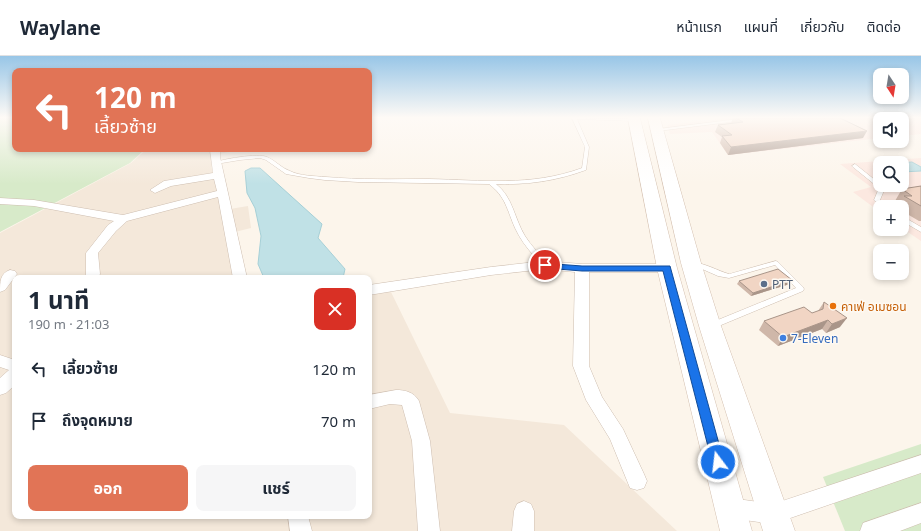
<!DOCTYPE html>
<html lang="th">
<head>
<meta charset="utf-8">
<style>
  :root { --surface:#fff; --page:#f6f6f7; --text:#1f2937; --muted:#747a83; --line:#e0e1e3; --accent:#e17456 }
  body { margin:0; font-family:"Noto Sans","Noto Sans Thai",sans-serif; background:var(--page); color:var(--text); height:100vh; display:flex; flex-direction:column; font-size:15px; white-space:nowrap }
  * { box-sizing:border-box; margin:0 }
  p { font-size:13px; color:var(--muted) }
  .icon { flex:none; width:22px; height:22px; fill:none; stroke:currentColor; stroke-width:2; stroke-linecap:round; stroke-linejoin:round }
  .map { position:relative; flex:1; overflow:hidden }
  .drawer { position:absolute; left:12px; top:219px; width:360px; height:244px; display:flex; flex-direction:column; background:var(--surface); border-radius:8px; box-shadow:0 2px 6px #0003 }
  .drawer>* { flex:none }
  .banner { position:absolute; left:12px; top:12px; width:360px; height:84px; border-radius:8px; box-shadow:0 2px 6px #0003; background:#e17456; color:#fff; overflow:hidden }
  .needle { width:26px; rotate:168deg }
  .tools { position:absolute; left:873px; top:12px; display:grid; gap:8px }
  .tools a { display:grid; place-items:center; width:36px; height:36px; border-radius:8px; background:var(--surface); box-shadow:0 2px 6px #0003; font-size:20px }
  .pin { position:absolute; display:grid; place-items:center; width:34px; height:34px; color:#fff; margin:-17px; border:2px solid #fff; border-radius:50%; box-shadow:0 1px 4px #0007 }
  .me { position:absolute; width:44px; margin:-22px; rotate:345deg; stroke-linejoin:round; filter:drop-shadow(0 0 3px #0008) }
  .turn { display:flex; align-items:center; gap:14px; height:84px; padding:0 16px; font-size:18px }
  .turn .icon { width:52px; height:52px; stroke-width:2.5 }
  .turn b { display:block; font-size:28px; line-height:34px }
  .round { display:grid; place-items:center; flex:none; width:42px; height:42px; border-radius:8px; background:var(--page) }
  .overview { display:flex; align-items:center; justify-content:space-between; height:68px; padding:0 16px }
  h1 { font-size:24px; font-weight:700; line-height:30px }
  .action { display:flex; gap:8px; margin-top:auto; padding:8px 16px }
  .action a { flex:1; height:46px; border-radius:8px; background:var(--accent); color:#fff; font-size:16px; font-weight:700; line-height:46px; text-align:center }
  .action a+a { background:var(--page); color:var(--text) }
  ul { padding:0; list-style:none }
  li { display:flex; align-items:center; gap:12px; height:52px; padding:0 16px }
  li div { flex:1 }
  li b { display:block; font-size:15px }
  li em { font-style:normal }
  header { display:flex; align-items:center; gap:24px; box-sizing:border-box; height:56px; padding:0 20px; background:var(--surface); border-bottom:1px solid var(--line) }
  header strong { font-size:19px }
  nav { display:flex; gap:22px; margin-inline-start:auto; font-size:14px }
  .map>svg:first-child { display:block }
  .residential { fill:#f4e8da }
  .commercial { fill:#fce8e0; fill-rule:evenodd }
  .green { fill:#d7eac9 }
  .water { fill:#c0e1e6; stroke:#a6d0d7 }
  .lines { fill:none; stroke-linecap:round; stroke-linejoin:round }
  .lane-casing { stroke:#cebeb0; stroke-width:1 }
  .street-casing { stroke:#cebeb0; stroke-width:1 }
  .secondary-casing { stroke:#d4c0b0; stroke-width:1 }
  .lane { fill:#fff; fill-rule:evenodd }
  .street { fill:#fff; fill-rule:evenodd }
  .secondary { fill:#fff; fill-rule:evenodd }
  .wall { fill:#cfb7a9 }
  .shaded-wall { fill:#a99589 }
  .building { fill:#f1d5c4; stroke:#a99589 }
  .route { fill:#1a73e8; stroke:#114b97 }
  .service-dot { fill:#5c6f8a; stroke:#fef9f2; stroke-width:1.5 }
  .food-dot { fill:#e8710a; stroke:#fef9f2; stroke-width:1.5 }
  .shop-dot { fill:#3f7fe0; stroke:#fef9f2; stroke-width:1.5 }
  .labels { text-anchor:middle; dominant-baseline:central; stroke-width:3; stroke-linejoin:round; paint-order:stroke }
  .service-label { font-size:12px; fill:#4e5e75; stroke:#fef9f2; text-anchor:start }
  .food-label { font-size:12px; fill:#c56008; stroke:#fef9f2; text-anchor:start }
  .shop-label { font-size:12px; fill:#366cbe; stroke:#fef9f2; text-anchor:start }
</style>
</head>
<body>
<header>
<strong>Waylane</strong>
<nav><a>หน้าแรก</a><a>แผนที่</a><a>เกี่ยวกับ</a><a>ติดต่อ</a></nav>
</header>
<div class="map">
<svg width="921" height="475" viewBox="0 0 921 475">
  <rect width="100%" height="100%" fill="#fcf5eb"/>
  <path class="residential" d="M 147,93 L 246,93 L 218,98 L 230,153 L 248,150 L 251,172 L 235,176 L 245,222 L 15,222 L 15,460 L 369,460 L 369,236 L 391,236 L 450,357 L 564,369 L 677,475 L 0,475 L 0,177 L 131,107 Z"/>
  <g class="commercial">
    <path d="M 728,62 L 921,62 L 921,78 L 902,80 L 902,63 L 880,63 L 880,82 L 728,99 L 712,76 L 670,78 L 667,69 Z"/>
    <path d="M 921,102 L 921,185 L 902,172 L 902,151 L 880,151 L 880,156 L 853,136 L 871,131 L 840,108 ZM 880,107 L 902,107 L 902,129 L 880,129 Z"/>
  </g>
  <g class="green">
    <path d="M 0,62 L 15,62 L 15,93 L 145,93 L 130,107 L 0,176 Z"/>
    <path d="M 921,388 L 921,475 L 845,475 L 823,421 Z"/>
  </g>
  <g class="water">
    <path d="M 912,106 L 921,111 L 921,115 L 902,116 L 902,107 L 896,107 Z"/>
    <path d="M 251,112 L 260,112 L 322,168 L 318,182 L 345,213 L 343,222 L 264,222 L 258,208 L 261,180 L 255,152 L 247,137 L 245,115 Z"/>
  </g>
  <g class="lines">
    <g class="lane-casing">
      <g id="lane">
        <path d="M 572,62 L 635,63 L 637,64 L 635,65 L 577,63 L 589,91 L 586,114 C 556,125 527,129 496,128 C 513,141 514,162 525,180 C 531,190 541,199 548,209 L 545,211 C 540,209 537,204 534,200 C 527,192 520,183 515,172 C 507,154 506,141 489,128 L 358,126 L 325,124 L 309,122 L 286,118 L 266,104 L 260,102 L 240,104 L 216,108 L 214,107 C 221,103 259,97 267,101 C 275,104 281,112 290,115 C 300,120 314,120 326,121 C 360,124 394,123 429,123 C 482,124 530,131 582,112 L 585,91 Z"/>
        <path d="M 746,62 L 756,62 L 754,63 L 658,75 L 656,74 L 658,73 Z"/>
        <path d="M 855,108 L 880,128 L 880,129 L 885,132 L 880,144 L 889,151 L 882,151 L 875,145 L 874,144 L 879,132 L 853,111 L 852,110 Z"/>
        <path d="M 902,160 L 921,171 L 921,176 L 902,165 Z"/>
        <path d="M 776,205 L 778,206 L 803,231 L 804,233 L 803,235 L 714,272 L 708,272 L 707,270 L 708,268 L 796,232 L 775,209 L 729,222 L 718,220 L 693,209 L 692,208 L 693,207 C 703,206 718,215 729,218 Z"/>
      </g>
    </g>
    <g class="street-casing">
      <g id="street">
        <path d="M 210,93 L 220,93 L 220,101 L 247,222 L 233,222 L 218,141 L 127,165 L 116,175 L 98,197 L 100,218 L 98,222 L 84,222 L 86,218 L 86,197 L 108,169 L 114,165 L 34,150 L 0,148 L 0,142 L 34,144 L 123,159 L 217,135 L 214,123 L 171,130 L 155,137 L 150,134 L 164,125 L 213,117 Z"/>
        <path d="M 545,205 L 582,208 L 667,208 L 672,209 L 674,212 L 672,215 L 667,216 L 589,216 L 589,310 L 602,341 L 623,373 L 644,418 L 647,425 L 644,432 L 637,434 L 630,432 L 610,383 L 586,344 L 573,310 L 575,216 L 545,213 L 491,219 L 369,239 L 369,229 L 491,211 Z"/>
        <path d="M 10,214 L 15,215 L 17,218 L 5,234 L 0,236 C 0,226 0,217 10,214 Z"/>
        <path d="M 0,299 L 15,304 L 15,329 L 6,337 L 0,339 L 0,322 L 9,314 L 0,311 Z"/>
        <path d="M 396,334 C 405,334 414,336 419,345 L 430,385 L 440,475 L 418,475 L 412,385 L 402,349 L 390,348 L 369,353 L 369,339 Z"/>
        <path d="M 921,399 L 921,417 L 773,468 L 730,462 L 723,459 L 720,452 L 723,445 L 730,442 L 773,448 Z"/>
        <path d="M 524,445 L 531,448 L 534,455 L 534,475 L 512,475 L 514,455 L 517,448 Z"/>
        <path d="M 921,447 L 921,467 L 900,475 L 860,475 L 863,467 Z"/>
        <path d="M 288,460 L 308,460 L 312,475 L 290,475 Z"/>
      </g>
    </g>
    <g class="secondary-casing">
      <g id="secondary">
        <path d="M 628,62 L 640,62 L 677,212 L 752,475 L 720,475 L 657,212 Z"/>
        <path d="M 648,62 L 660,62 L 701,207 L 721,270 L 795,475 L 763,475 L 699,270 L 681,207 Z"/>
      </g>
    </g>
    <use href="#lane" class="lane"/>
    <use href="#street" class="street"/>
    <use href="#secondary" class="secondary"/>
  </g>
  <g class="wall">
    <path d="M 733,62 L 840,62 L 863,82 L 728,99 L 720,87 L 722,81 L 715,76 L 718,69 L 731,67 Z"/>
    <path d="M 921,130 L 921,165 L 919,165 L 902,155 L 902,151 L 897,151 L 899,148 L 895,145 L 902,133 Z"/>
    <path d="M 739,225 L 790,228 L 751,240 L 737,228 Z"/>
    <path d="M 824,246 L 840,271 L 826,277 L 822,273 L 778,290 L 759,274 L 764,265 L 812,257 L 818,255 Z"/>
  </g>
  <g class="shaded-wall">
    <path d="M 867,75 L 863,82 L 728,99 L 731,91 Z"/>
    <path d="M 792,224 L 790,228 L 751,240 L 753,237 Z"/>
    <path d="M 847,262 L 840,271 L 826,277 L 832,268 Z"/>
    <path d="M 828,264 L 822,273 L 778,290 L 783,281 Z"/>
  </g>
  <g class="building">
    <path d="M 736,62 L 840,62 L 867,75 L 731,91 L 722,80 L 732,79 L 718,69 L 743,66 Z"/>
    <path d="M 921,130 L 921,150 L 904,140 L 912,140 L 902,133 Z"/>
    <path d="M 778,213 L 792,224 L 753,237 L 739,225 Z"/>
    <path d="M 824,246 L 847,262 L 832,268 L 828,264 L 783,281 L 764,265 L 804,251 L 812,257 L 823,253 Z"/>
  </g>
  <linearGradient id="sky" x2="0" y2="1"><stop stop-color="#98c6e7"/><stop offset="0.48" stop-color="#fefaf6"/><stop offset="1" stop-color="#fefaf6" stop-opacity="0"/></linearGradient>
  <rect width="921" height="128" fill="url(#sky)"/>
  <path class="route" d="M 542,207 L 582,210 L 670,210 L 724,406 L 723,410 L 718,412 L 714,410 L 712,406 L 663,215 L 582,215 L 545,212 L 542,211 L 541,209 Z"/>
  <circle class="service-dot" cx="764" cy="228" r="4"/>
  <circle class="food-dot" cx="833" cy="250" r="4"/>
  <circle class="shop-dot" cx="783" cy="282" r="4"/>
  <g class="labels">
    <g class="service-label">
      <text x="772" y="228">PTT</text>
    </g>
    <g class="food-label">
      <text x="841" y="250">คาเฟ่ อเมซอน</text>
    </g>
    <g class="shop-label">
      <text x="791" y="282">7-Eleven</text>
    </g>
  </g>
</svg>
<div class="tools">
<a><svg class="needle" viewBox="-14 -14 28 28"><path d="M0-13l5 13h-10z" fill="#e53935"/><path d="M0 13l5-13h-10z" fill="#747a83"/></svg></a>
<a><svg class="icon" aria-label="sound" viewBox="0 0 24 24"><path d="M4 9h4l5-4v14l-5-4H4zM17 9q2 3 0 6"/></svg></a>
<a><svg class="icon" aria-label="search" viewBox="0 0 24 24"><circle cx="10" cy="10" r="6"/><path d="M15 15l6 6"/></svg></a>
<a>+</a>
<a>−</a>
</div>
<div class="pin" style="left:545px;top:209px;background:#d93025"><svg class="icon" aria-label="arrive" viewBox="0 0 24 24"><path d="M6 21V4h12l-3 4 3 4H6"/></svg></div>
<svg class="me" style="left:718px;top:406px" viewBox="-20 -20 40 40"><circle r="17" fill="#1a73e8" stroke="#fff" stroke-width="3"/><path d="M0-11L8 9 0 5-8 9z" fill="#fff"/></svg>
<div class="banner">
<div class="turn"><svg class="icon" aria-label="left" viewBox="0 0 24 24"><path d="M17 20v-9H6M10 6l-5 5 5 5"/></svg><div><b>120 m</b>เลี้ยวซ้าย</div></div>
</div>
<section class="drawer">
<div class="overview"><div><h1>1 นาที</h1><p>190 m · 21:03</p></div><a class="round" style="background:#d93025;color:#fff"><svg class="icon" aria-label="close" viewBox="0 0 24 24"><path d="M6 6l12 12M18 6L6 18"/></svg></a></div>
<ul>
<li><svg class="icon" aria-label="left" viewBox="0 0 24 24"><path d="M17 20v-9H6M10 6l-5 5 5 5"/></svg><div><b>เลี้ยวซ้าย</b></div><em>120 m</em></li>
<li><svg class="icon" aria-label="arrive" viewBox="0 0 24 24"><path d="M6 21V4h12l-3 4 3 4H6"/></svg><div><b>ถึงจุดหมาย</b></div><em>70 m</em></li>
</ul>
<div class="action"><a>ออก</a><a>แชร์</a></div>
</section>
</div>
</body>
</html>
